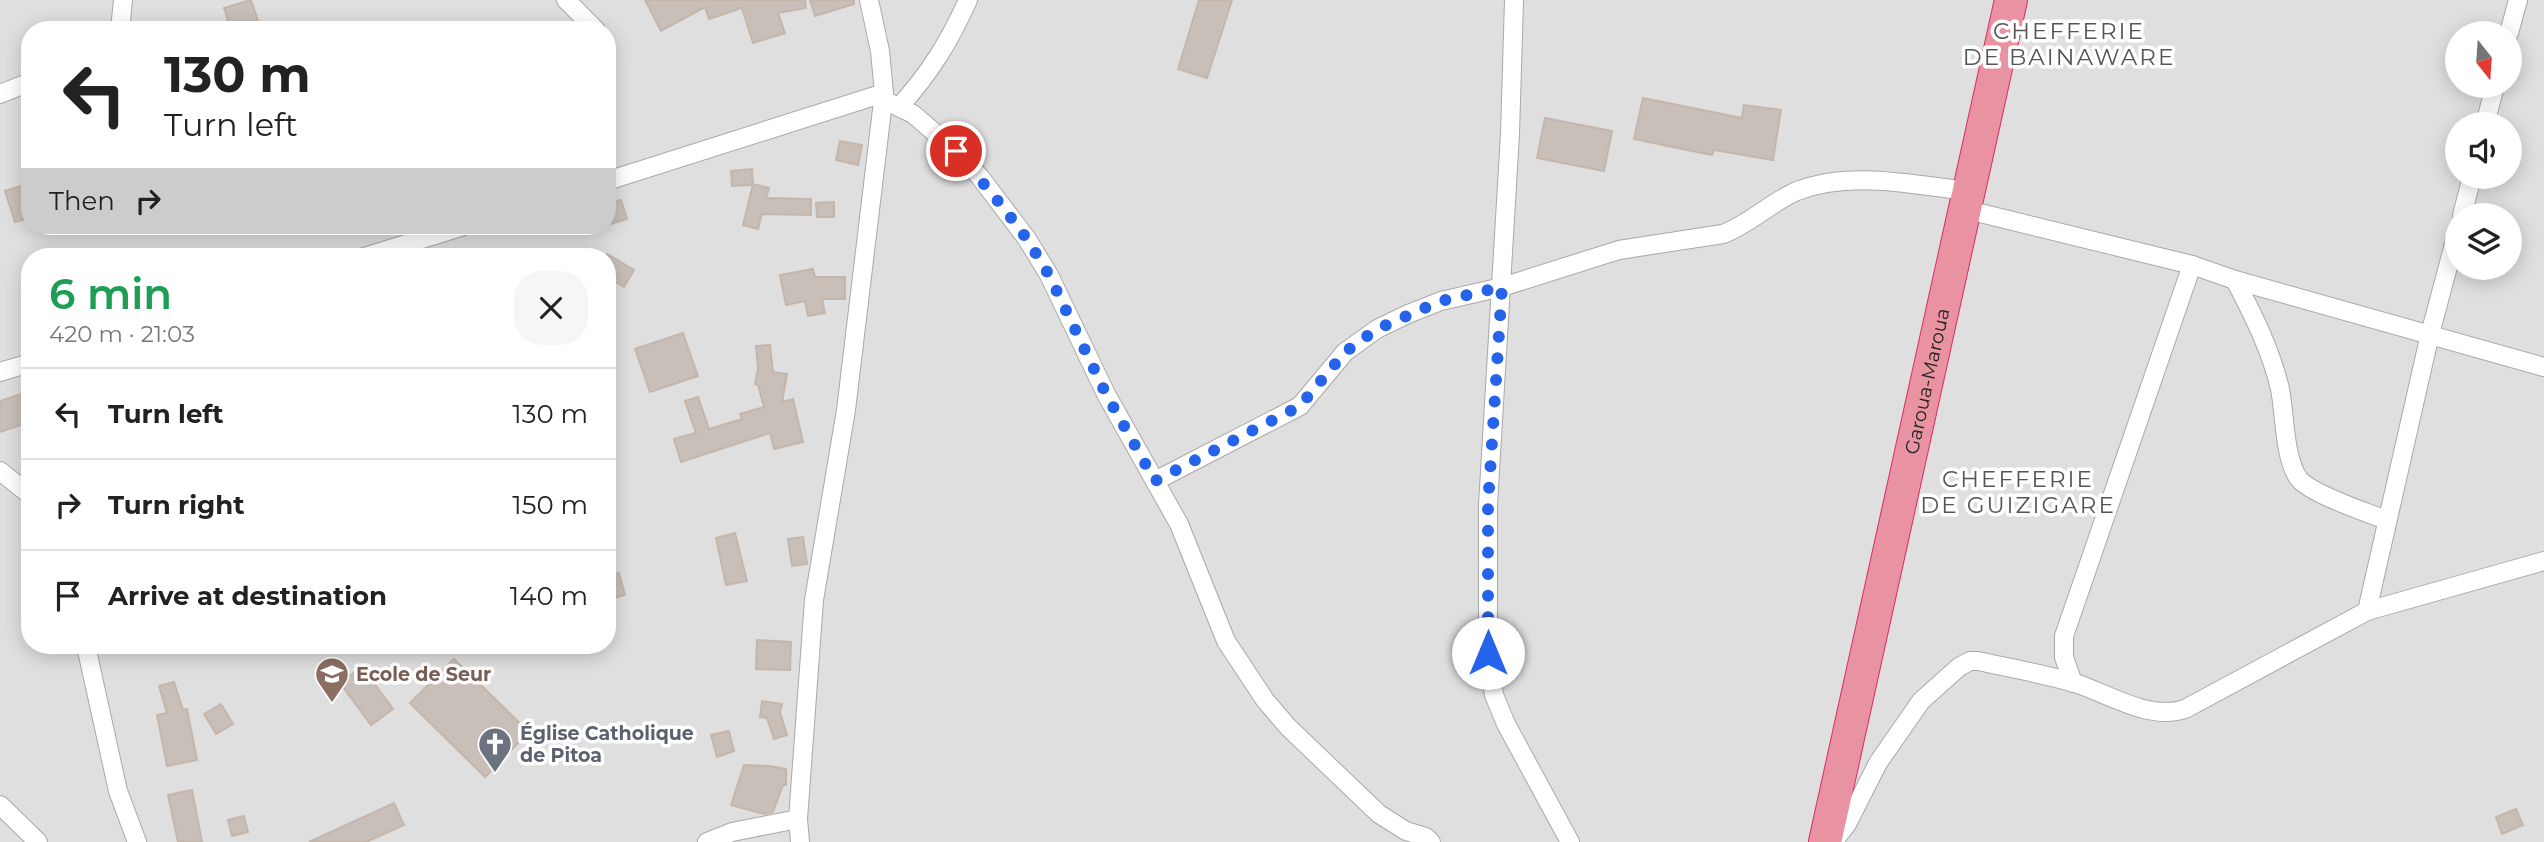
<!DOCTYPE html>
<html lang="en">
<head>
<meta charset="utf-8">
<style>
  :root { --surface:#fff; --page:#f6f6f6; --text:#222; --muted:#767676; --line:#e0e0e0 }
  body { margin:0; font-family:Montserrat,sans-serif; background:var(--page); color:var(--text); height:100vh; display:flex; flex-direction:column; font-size:26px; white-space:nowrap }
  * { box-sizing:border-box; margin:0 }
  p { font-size:23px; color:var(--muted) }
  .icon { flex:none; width:38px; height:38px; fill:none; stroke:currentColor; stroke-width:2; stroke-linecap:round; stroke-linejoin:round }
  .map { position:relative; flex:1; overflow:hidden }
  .drawer { position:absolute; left:21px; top:248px; width:595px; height:406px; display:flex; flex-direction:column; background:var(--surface); border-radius:28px; box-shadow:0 4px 18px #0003 }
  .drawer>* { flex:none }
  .guide { position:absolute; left:21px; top:21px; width:595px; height:214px; border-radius:28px; box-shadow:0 4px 18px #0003; background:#fff; color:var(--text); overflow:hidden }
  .needle { width:46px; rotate:163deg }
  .buttons { position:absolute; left:2445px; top:21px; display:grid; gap:14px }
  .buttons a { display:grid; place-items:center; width:77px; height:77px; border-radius:50%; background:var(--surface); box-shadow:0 4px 18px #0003; font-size:35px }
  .pin { position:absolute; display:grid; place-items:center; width:60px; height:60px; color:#fff; margin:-30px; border:4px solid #fff; border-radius:50%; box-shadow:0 2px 7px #0007 }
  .me { position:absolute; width:77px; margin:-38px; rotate:0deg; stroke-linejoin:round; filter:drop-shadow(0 0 5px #0008) }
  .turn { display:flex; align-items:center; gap:24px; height:147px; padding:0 28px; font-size:32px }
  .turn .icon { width:91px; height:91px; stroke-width:2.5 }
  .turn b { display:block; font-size:49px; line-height:60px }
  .then { display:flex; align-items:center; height:66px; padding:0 28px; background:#0003; gap:14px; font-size:26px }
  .round { display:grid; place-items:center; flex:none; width:74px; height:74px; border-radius:28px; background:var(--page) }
  .summary { display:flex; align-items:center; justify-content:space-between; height:119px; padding:0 28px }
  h1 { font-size:42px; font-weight:600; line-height:52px; color:#1e9e55 }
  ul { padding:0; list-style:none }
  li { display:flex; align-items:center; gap:21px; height:91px; padding:0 28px; border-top:2px solid var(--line) }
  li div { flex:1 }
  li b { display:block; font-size:26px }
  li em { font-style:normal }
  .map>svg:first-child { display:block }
  .residential { fill:#e0dfdf; fill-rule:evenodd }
  .building { fill:#c7bfb8; stroke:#c4b6ab; stroke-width:2 }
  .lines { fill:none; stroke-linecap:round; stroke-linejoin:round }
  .street-casing { stroke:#a9a9a9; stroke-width:20 }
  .highway-casing { stroke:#dc2a67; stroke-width:34 }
  .street { stroke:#fff; stroke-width:18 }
  .highway { stroke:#e892a2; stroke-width:32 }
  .route { stroke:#2563eb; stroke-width:12; stroke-dasharray:0 21.6 }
  .labels { text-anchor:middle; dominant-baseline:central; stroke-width:7; stroke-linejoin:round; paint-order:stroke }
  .street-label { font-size:19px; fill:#222; stroke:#fff }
  .education-label { font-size:19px; font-weight:bold; fill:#785e54; stroke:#fff; text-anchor:start }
  .worship-label { font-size:19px; font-weight:bold; fill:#5b616d; stroke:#fff; text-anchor:start }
  .quarter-label { font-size:23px; letter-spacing:2px; fill:#555; stroke:#fff }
</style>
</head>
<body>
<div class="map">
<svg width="2544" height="842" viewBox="0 0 2544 842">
  <rect width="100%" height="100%" fill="#f2efe9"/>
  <path class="residential" d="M 0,0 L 2544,0 L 2544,842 L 0,842 ZM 30,30 L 607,30 L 607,226 L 30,226 ZM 2457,33 L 2510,33 L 2510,86 L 2457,86 ZM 2457,124 L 2510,124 L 2510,177 L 2457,177 ZM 2457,215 L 2510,215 L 2510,268 L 2457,268 ZM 30,257 L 607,257 L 607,646 L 30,646 Z"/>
  <g class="building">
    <path d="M 251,0 L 261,30 L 231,30 L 224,8 Z"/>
    <path d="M 645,0 L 805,0 L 806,8 L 778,13 L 785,33 L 753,43 L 742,8 L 709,19 L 705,7 L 661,31 Z"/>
    <path d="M 810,0 L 854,0 L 854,4 L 815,16 Z"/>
    <path d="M 1199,0 L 1232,0 L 1207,78 L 1178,69 Z"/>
    <path d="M 1643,98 L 1742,118 L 1744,105 L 1781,110 L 1773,160 L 1714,150 L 1712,155 L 1634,139 Z"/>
    <path d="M 1545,118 L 1612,131 L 1604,171 L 1537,158 Z"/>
    <path d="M 840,141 L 862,145 L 858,165 L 836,160 Z"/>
    <path d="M 752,169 L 753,185 L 732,186 L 731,171 Z"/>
    <path d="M 30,183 L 30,218 L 15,222 L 5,191 Z"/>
    <path d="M 753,184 L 769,188 L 766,198 L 811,199 L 811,215 L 762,214 L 758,229 L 743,225 Z"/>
    <path d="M 621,200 L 627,219 L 607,225 L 607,204 Z"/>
    <path d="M 834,202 L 834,217 L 817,217 L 816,203 Z"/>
    <path d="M 607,254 L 634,270 L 624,287 L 607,277 Z"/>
    <path d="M 813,269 L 815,277 L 845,277 L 845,299 L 822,299 L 825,313 L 808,316 L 805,301 L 786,305 L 780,275 Z"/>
    <path d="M 683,333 L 698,376 L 650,392 L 635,349 Z"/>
    <path d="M 770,345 L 773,372 L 787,374 L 782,402 L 793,399 L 803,442 L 774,449 L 770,433 L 681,462 L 674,439 L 696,433 L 685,401 L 698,397 L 709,429 L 742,419 L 740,414 L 764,407 L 758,385 L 755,384 L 758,369 L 756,346 Z"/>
    <path d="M 30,391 L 30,422 L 0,432 L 0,401 Z"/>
    <path d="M 735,533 L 747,581 L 726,585 L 716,538 Z"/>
    <path d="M 803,537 L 807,564 L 792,566 L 788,539 Z"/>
    <path d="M 619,573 L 625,595 L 607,600 L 607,576 Z"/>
    <path d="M 757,640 L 791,642 L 790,670 L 756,669 Z"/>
    <path d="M 454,659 L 529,732 L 485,777 L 410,703 Z"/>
    <path d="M 362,667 L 393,709 L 371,725 L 340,683 Z"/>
    <path d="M 174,682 L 183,710 L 187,709 L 197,760 L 167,766 L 157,715 L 167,713 L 159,686 Z"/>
    <path d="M 762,701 L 782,704 L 780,712 L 787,735 L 774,739 L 767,718 L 760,717 Z"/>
    <path d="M 221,704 L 233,724 L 216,734 L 204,714 Z"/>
    <path d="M 729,731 L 734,751 L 717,757 L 711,735 Z"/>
    <path d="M 744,765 L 770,766 L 786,769 L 786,785 L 783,785 L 773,812 L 764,814 L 731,805 Z"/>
    <path d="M 192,790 L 202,842 L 178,842 L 168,795 Z"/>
    <path d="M 394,803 L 404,825 L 366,842 L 309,842 Z"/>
    <path d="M 2516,809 L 2523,825 L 2502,834 L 2496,817 Z"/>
    <path d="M 244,816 L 248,832 L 232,836 L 228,820 Z"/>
  </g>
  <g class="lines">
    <g class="street-casing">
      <g id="street">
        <path d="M 566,0 L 596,30"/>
        <path d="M 1514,0 L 1510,134 L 1488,505 L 1488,653 L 1494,695 L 1506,724 L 1570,842"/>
        <path d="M 120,30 L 123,0"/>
        <path d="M 2509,33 L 2518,0"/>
        <path d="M 0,94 L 30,82"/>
        <path d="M 884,100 L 913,114 L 956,151 L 980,177 L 1027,239 L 1049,275 L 1106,394 L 1179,524 L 1226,641 L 1265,700 L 1288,727 L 1379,814 L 1406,831 L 1426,837 L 1431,842"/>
        <path d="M 899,107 C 930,73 949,42 968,0"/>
        <path d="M 2485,124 L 2495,86"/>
        <path d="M 607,181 L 884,93"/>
        <path d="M 1964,209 L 2192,265 L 2235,280 L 2544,367"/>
        <path d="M 2462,215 L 2472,177"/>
        <path d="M 364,257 L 464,226"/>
        <path d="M 2235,280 C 2253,315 2271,350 2280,389 C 2285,414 2284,459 2299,479 C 2311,494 2366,512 2386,520"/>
        <path d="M 0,372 L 30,363"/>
        <path d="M 0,471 L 30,495"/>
        <path d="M 1155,481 L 1300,406 L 1345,352 L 1377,329 L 1408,314 L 1441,301 L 1502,287 L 1619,250 L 1723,234 C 1750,224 1771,202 1797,191 C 1851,170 1913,185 1968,191"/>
        <path d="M 2367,611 L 2430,334 L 2457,233"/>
        <path d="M 86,646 L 118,791 L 137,842"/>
        <path d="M 2073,683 L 2064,657 L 2064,636 L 2192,265"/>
        <path d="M 0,805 L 38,842"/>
        <path d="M 707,842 L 732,832 L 798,819"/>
        <path d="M 800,842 L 798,819 L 814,600 L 846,410 L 884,93 L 880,51 L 869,0"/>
        <path d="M 1833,842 L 1847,824 L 1878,763 L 1921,701 L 1959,667 L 1970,661 L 1978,661 C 2010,668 2044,674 2075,683 C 2109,694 2149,721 2185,709 L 2367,611 L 2544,561"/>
      </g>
    </g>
    <g class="highway-casing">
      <g id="highway">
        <path id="s1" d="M 1825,842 L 2011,0"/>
      </g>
    </g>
    <use href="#street" class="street"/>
    <use href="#highway" class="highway"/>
  </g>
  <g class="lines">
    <path class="route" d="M 956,151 L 1003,207 L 1027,239 L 1049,275 L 1106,394 L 1155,481 L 1300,406 L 1345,352 L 1377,329 L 1441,301 L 1502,287 L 1488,505 L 1488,653"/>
  </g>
  <defs>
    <g id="school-pin" transform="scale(1.75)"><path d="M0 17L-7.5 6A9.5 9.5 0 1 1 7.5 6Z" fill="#8d6e63" stroke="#fff"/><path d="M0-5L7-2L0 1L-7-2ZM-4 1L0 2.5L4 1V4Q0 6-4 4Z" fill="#fff"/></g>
    <g id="church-pin" transform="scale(1.75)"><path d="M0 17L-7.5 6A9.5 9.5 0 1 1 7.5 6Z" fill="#6b7280" stroke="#fff"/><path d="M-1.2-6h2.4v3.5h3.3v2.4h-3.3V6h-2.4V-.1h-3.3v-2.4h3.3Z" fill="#fff"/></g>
  </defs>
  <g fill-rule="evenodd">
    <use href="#school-pin" x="332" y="674"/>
    <use href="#church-pin" x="495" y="744"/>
  </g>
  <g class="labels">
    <g class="street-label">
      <text stroke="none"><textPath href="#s1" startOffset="472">Garoua-Maroua</textPath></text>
    </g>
    <g class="education-label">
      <text x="356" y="674">Ecole de Seur</text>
    </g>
    <g class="worship-label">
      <text x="520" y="733">Église Catholique<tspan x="520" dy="22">de Pitoa</tspan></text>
    </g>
    <g class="quarter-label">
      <text x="2069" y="31">CHEFFERIE<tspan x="2069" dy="26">DE BAINAWARE</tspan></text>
      <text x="2018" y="479">CHEFFERIE<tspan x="2018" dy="26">DE GUIZIGARE</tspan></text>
    </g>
  </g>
</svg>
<div class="buttons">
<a><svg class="needle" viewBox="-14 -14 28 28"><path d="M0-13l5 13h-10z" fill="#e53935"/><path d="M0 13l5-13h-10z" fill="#767676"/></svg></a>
<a><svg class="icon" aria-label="sound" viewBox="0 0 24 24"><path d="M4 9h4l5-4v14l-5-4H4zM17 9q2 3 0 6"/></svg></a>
<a><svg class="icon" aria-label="layers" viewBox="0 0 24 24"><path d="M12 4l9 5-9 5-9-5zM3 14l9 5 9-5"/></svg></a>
</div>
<div class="pin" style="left:956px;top:151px;background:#d93025"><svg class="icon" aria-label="arrive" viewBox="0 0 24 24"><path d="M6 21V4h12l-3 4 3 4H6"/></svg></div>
<svg class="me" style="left:1488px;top:653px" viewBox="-20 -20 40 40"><circle r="19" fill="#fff"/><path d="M0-13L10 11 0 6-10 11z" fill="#2563eb"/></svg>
<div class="guide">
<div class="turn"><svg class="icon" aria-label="left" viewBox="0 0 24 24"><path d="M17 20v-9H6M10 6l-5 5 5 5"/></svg><div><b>130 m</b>Turn left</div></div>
<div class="then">Then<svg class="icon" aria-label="right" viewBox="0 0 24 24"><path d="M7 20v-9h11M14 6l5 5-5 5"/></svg></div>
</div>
<section class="drawer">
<div class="summary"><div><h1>6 min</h1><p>420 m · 21:03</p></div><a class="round"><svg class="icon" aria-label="close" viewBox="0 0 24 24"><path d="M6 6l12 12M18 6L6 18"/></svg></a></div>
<ul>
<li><svg class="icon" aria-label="left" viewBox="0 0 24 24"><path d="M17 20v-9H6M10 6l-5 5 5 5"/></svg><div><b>Turn left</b></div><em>130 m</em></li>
<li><svg class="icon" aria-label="right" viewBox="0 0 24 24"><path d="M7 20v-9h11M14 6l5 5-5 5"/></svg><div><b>Turn right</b></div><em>150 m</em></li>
<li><svg class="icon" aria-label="arrive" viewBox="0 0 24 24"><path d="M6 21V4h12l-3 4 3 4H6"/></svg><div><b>Arrive at destination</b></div><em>140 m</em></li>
</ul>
</section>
</div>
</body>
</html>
